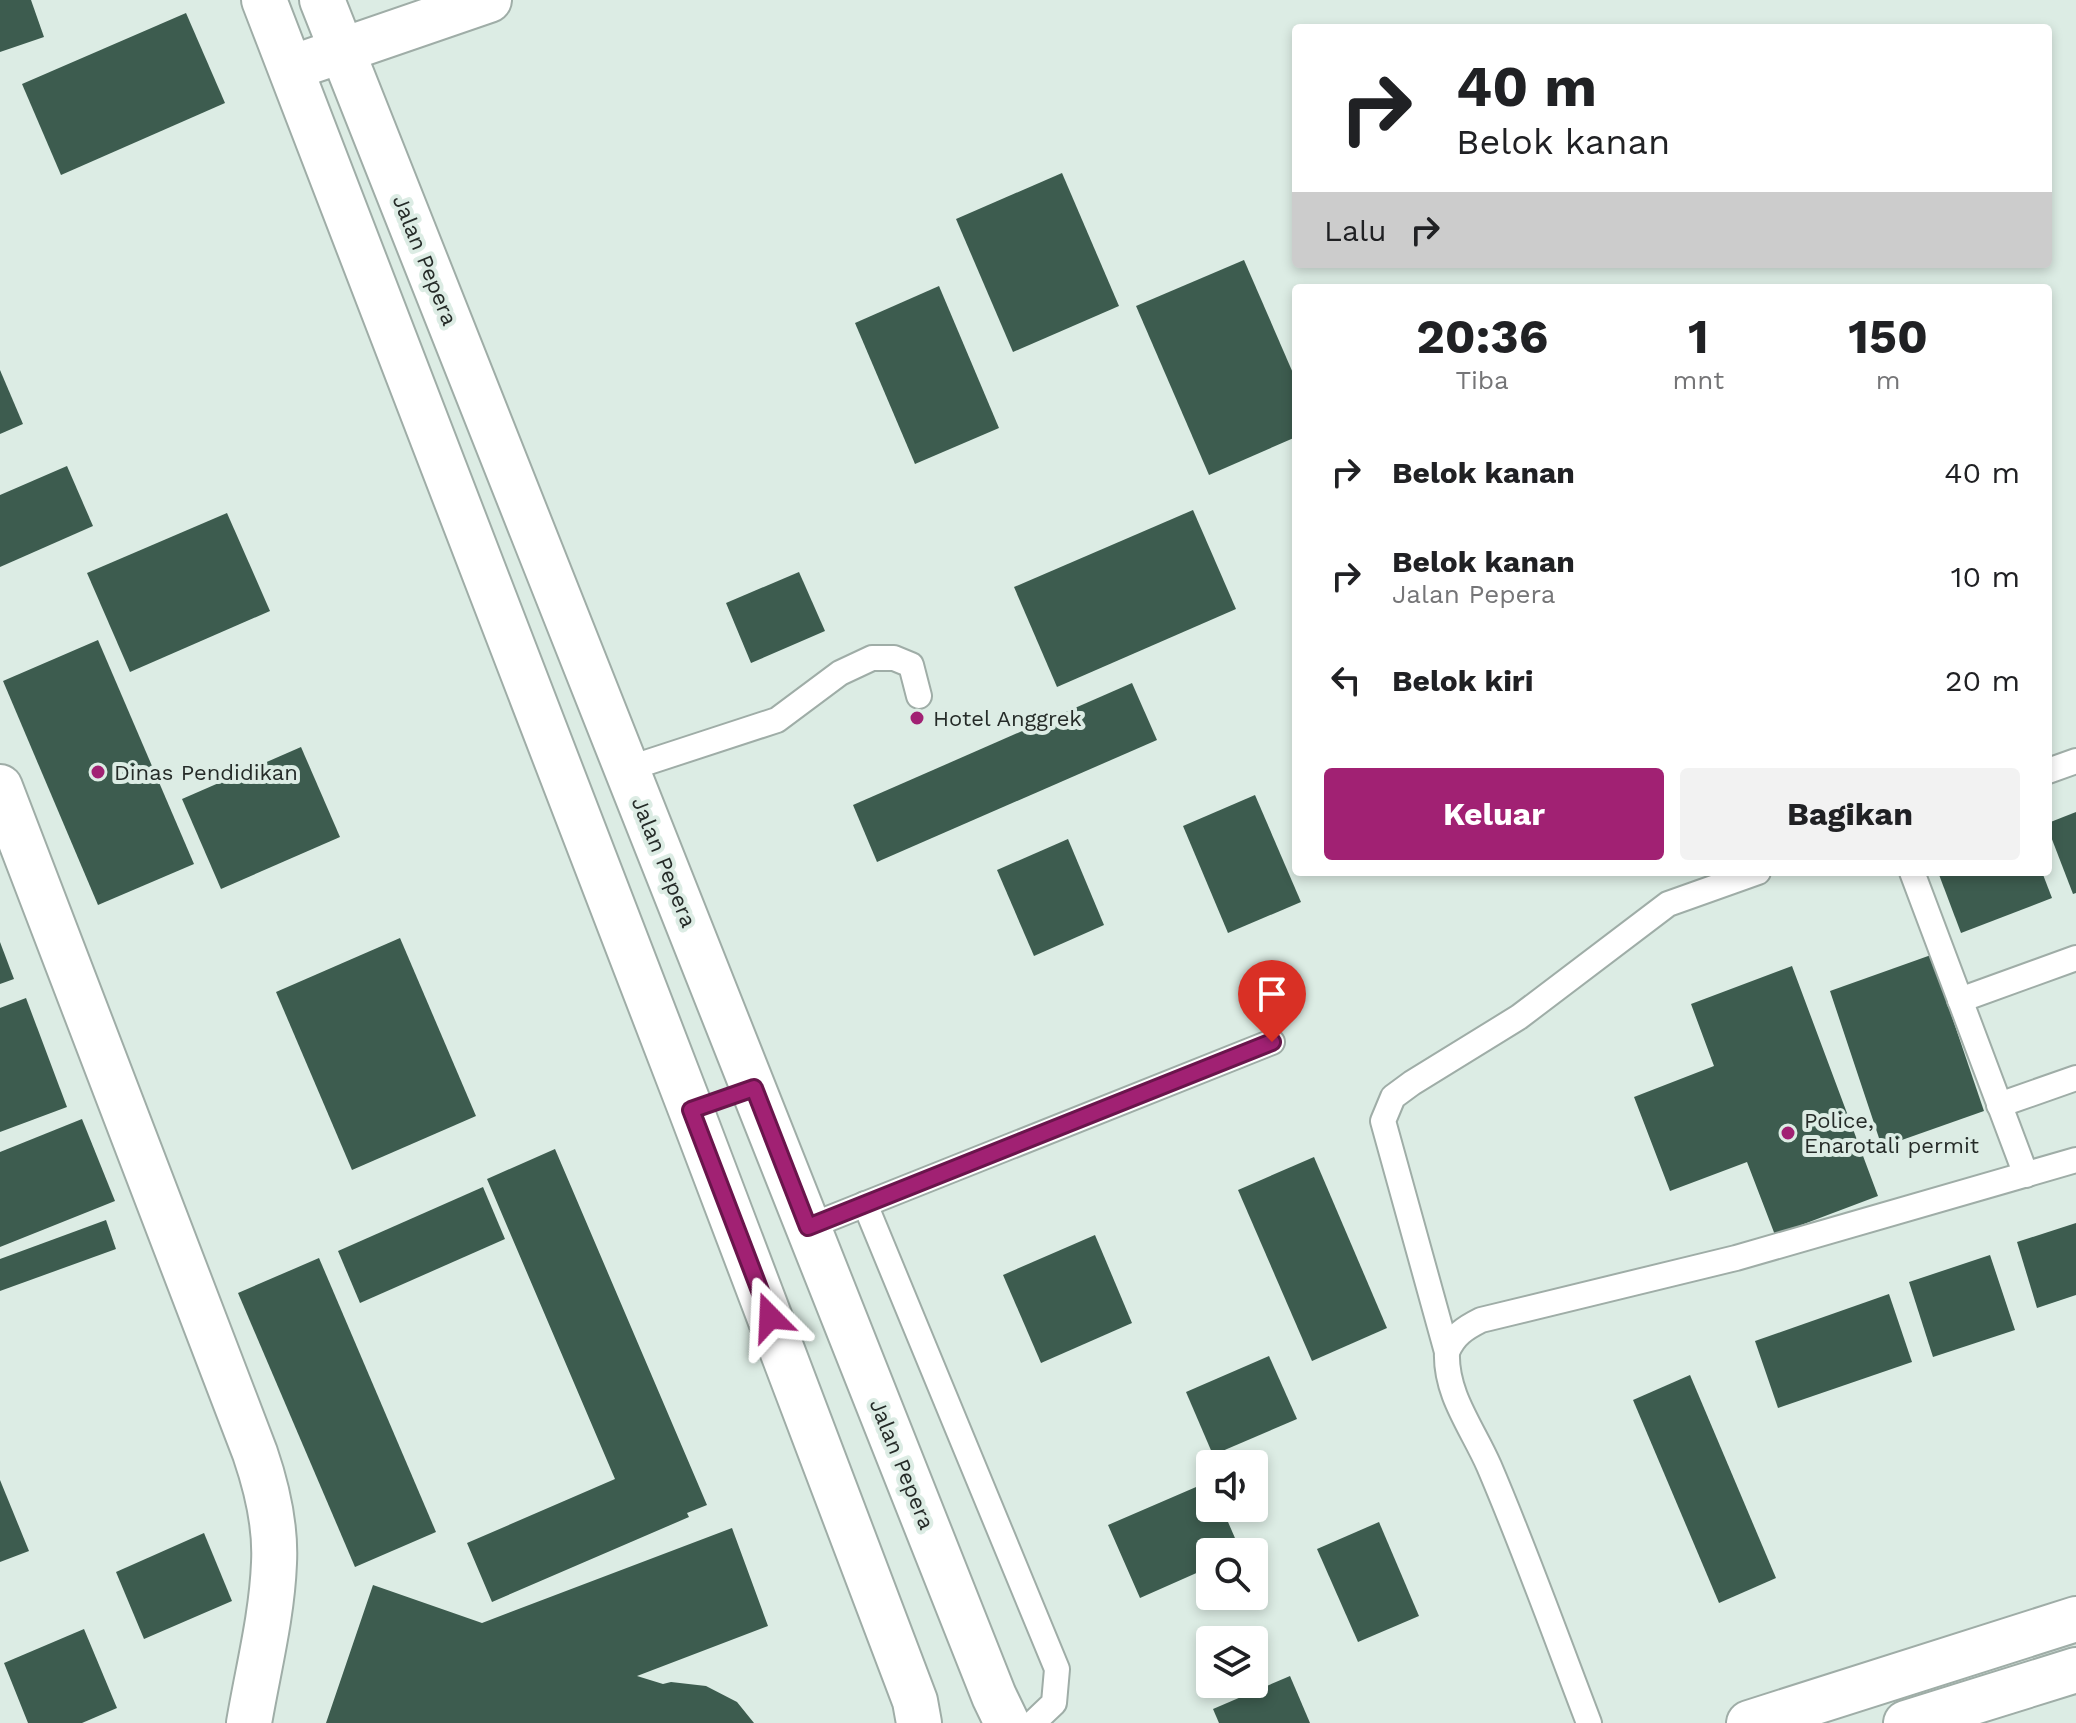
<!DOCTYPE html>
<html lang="id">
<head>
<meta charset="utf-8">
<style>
  :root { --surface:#fff; --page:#f2f2f2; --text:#202124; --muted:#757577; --accent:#a12173 }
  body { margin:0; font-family:"Work Sans",sans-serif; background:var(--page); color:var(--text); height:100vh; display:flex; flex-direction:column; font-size:30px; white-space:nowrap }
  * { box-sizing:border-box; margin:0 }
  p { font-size:26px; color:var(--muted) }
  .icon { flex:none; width:44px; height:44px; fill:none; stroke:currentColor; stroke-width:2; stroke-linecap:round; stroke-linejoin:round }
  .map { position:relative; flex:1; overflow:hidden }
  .sheet { position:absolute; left:1292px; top:284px; width:760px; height:592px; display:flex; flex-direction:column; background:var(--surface); border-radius:8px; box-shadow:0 4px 12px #0003 }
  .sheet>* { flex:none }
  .guide { position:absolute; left:1292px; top:24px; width:760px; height:244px; border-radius:8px; box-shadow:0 4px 12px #0003; background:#fff; color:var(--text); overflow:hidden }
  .fabs { position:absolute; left:1196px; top:1450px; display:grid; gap:16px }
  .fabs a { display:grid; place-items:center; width:72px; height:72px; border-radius:8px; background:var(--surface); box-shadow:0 4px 12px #0003; font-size:40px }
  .pin { position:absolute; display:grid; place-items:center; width:68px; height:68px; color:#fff; margin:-82px -34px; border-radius:50% 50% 50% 0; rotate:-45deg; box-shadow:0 0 8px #0007 }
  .pin .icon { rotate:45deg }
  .me { position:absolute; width:88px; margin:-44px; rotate:339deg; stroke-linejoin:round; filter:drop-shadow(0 0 6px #0008) }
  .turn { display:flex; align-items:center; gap:28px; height:168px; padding:0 32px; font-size:36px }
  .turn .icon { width:104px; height:104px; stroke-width:2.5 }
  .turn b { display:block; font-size:56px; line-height:68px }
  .then { display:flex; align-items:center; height:76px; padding:0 32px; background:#0003; gap:16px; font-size:30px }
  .eta { display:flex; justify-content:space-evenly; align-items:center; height:136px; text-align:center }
  .eta b { font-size:48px; font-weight:700; line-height:56px }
  .cta { display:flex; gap:16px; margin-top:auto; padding:16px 32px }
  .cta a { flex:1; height:92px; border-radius:8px; background:var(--accent); color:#fff; font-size:32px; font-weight:700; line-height:92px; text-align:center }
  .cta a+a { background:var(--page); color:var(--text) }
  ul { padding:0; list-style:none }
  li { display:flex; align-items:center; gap:24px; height:104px; padding:0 32px }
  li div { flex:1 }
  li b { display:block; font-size:30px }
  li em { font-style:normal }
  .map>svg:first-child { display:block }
  .building { fill:#3d5c4f }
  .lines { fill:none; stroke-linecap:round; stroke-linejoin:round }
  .lane-casing { stroke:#9fada7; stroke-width:28 }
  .street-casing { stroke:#9fada7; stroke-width:48 }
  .secondary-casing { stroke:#9fada7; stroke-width:48 }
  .highway-casing { stroke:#9fada7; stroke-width:48 }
  .lane { stroke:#fff; stroke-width:24 }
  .street { stroke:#fff; stroke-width:44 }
  .secondary { stroke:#fff; stroke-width:44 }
  .highway { stroke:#fff; stroke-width:44 }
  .route-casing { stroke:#69154b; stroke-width:20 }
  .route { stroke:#a12173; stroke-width:14 }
  .poi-dot { fill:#a12173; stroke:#dcece4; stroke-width:3 }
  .labels { text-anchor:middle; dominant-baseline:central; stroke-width:8; stroke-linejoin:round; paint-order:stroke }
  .street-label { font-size:22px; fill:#252b28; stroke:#dcece4 }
  .poi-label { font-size:22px; fill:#252b28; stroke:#dcece4; text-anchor:start }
</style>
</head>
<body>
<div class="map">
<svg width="2076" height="1723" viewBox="0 0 2076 1723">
  <rect width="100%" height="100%" fill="#dcece4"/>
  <g class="building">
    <path d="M 0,0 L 31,0 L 44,37 L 0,52 Z"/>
    <path d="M 186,13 L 225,103 L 61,175 L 22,84 Z"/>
    <path d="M 1062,173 L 1119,306 L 1013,352 L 956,219 Z"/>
    <path d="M 1244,260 L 1296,380 L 1296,437 L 1209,475 L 1136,306 Z"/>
    <path d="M 939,286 L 999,428 L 915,464 L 855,323 Z"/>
    <path d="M 0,370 L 23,424 L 0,434 Z"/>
    <path d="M 67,466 L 93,526 L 0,567 L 0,495 Z"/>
    <path d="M 1193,510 L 1236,609 L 1057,687 L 1014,587 Z"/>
    <path d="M 227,513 L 270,611 L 130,672 L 87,573 Z"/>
    <path d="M 799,572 L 825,631 L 751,663 L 726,603 Z"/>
    <path d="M 98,640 L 194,864 L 98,905 L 3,681 Z"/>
    <path d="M 1132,683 L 1157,740 L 877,862 L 853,805 Z"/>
    <path d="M 301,747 L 340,837 L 221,889 L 182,799 Z"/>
    <path d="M 1255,795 L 1301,902 L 1228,933 L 1183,826 Z"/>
    <path d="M 2076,812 L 2076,893 L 2073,894 L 2048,829 L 2048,823 Z"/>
    <path d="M 1068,839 L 1104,925 L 1034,956 L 997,870 Z"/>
    <path d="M 1938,872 L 2042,872 L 2052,898 L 1961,933 Z"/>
    <path d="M 400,938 L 476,1116 L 352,1170 L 276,992 Z"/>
    <path d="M 0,942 L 14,979 L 0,984 Z"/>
    <path d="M 1931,955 L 1984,1111 L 1882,1147 L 1830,991 Z"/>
    <path d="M 1792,966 L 1878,1196 L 1775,1235 L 1747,1162 L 1670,1191 L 1634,1097 L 1714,1066 L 1691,1004 Z"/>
    <path d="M 26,998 L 67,1107 L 0,1132 L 0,1008 Z"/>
    <path d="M 82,1119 L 115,1201 L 0,1247 L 0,1152 Z"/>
    <path d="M 555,1149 L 707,1505 L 687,1513 L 689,1517 L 492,1602 L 467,1543 L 615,1479 L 487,1179 Z"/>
    <path d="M 1314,1157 L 1387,1328 L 1312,1361 L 1238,1190 Z"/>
    <path d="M 483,1187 L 505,1239 L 360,1303 L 338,1251 Z"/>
    <path d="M 106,1220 L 116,1249 L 0,1291 L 0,1259 Z"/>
    <path d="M 2076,1223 L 2076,1295 L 2037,1308 L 2017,1242 Z"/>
    <path d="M 1095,1235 L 1132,1323 L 1041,1363 L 1003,1275 Z"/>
    <path d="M 1990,1255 L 2015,1330 L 1933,1357 L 1909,1282 Z"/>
    <path d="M 319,1258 L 436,1532 L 355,1567 L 238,1293 Z"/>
    <path d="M 1889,1294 L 1912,1362 L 1778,1408 L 1755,1341 Z"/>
    <path d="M 1269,1356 L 1297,1419 L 1213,1455 L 1186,1392 Z"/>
    <path d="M 1690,1375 L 1776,1578 L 1719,1603 L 1633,1400 Z"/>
    <path d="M 0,1480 L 29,1551 L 0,1562 Z"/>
    <path d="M 1210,1481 L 1210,1508 L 1222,1508 L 1241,1552 L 1210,1552 L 1210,1567 L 1140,1598 L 1108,1525 Z"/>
    <path d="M 1379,1522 L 1419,1616 L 1358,1642 L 1317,1549 Z"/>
    <path d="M 732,1528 L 768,1626 L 637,1676 L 663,1684 L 671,1682 L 706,1686 L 737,1702 L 754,1723 L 326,1723 L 373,1585 L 482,1623 Z"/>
    <path d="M 204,1533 L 232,1601 L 144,1639 L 116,1572 Z"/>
    <path d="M 84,1629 L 117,1708 L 82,1723 L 28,1723 L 4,1663 Z"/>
    <path d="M 1290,1676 L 1310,1723 L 1219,1723 L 1213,1709 Z"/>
  </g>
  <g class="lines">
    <g class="lane-casing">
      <g id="lane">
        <path d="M 627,769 L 777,720 L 840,673 L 872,658 L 894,658 L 911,665 L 919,696"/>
        <path d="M 2048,771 L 2076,761"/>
        <path d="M 1912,872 L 2026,1175"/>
        <path d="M 1960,1000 L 2076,958"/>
        <path d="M 1999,1105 L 2076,1078"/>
        <path d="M 865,1204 L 1057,1669 L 1054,1703 L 1033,1723"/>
        <path d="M 808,1227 L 1272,1042"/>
        <path d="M 1447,1352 C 1454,1335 1465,1328 1481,1320 L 1736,1258 L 2076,1160"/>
        <path d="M 1589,1723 C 1556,1637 1525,1550 1489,1466 C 1473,1429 1445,1394 1447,1352 L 1383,1121 L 1393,1097 L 1412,1083 L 1519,1017 L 1668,904 L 1758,872"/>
      </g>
    </g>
    <g class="street-casing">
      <g id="street">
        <path d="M 291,68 L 489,0"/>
        <path d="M 0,787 L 255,1453 C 267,1488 276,1525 274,1563 C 272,1616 258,1670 249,1723"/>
      </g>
    </g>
    <g class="secondary-casing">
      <g id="secondary">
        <path d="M 264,0 L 691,1110 L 915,1701 L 919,1723"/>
        <path d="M 322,0 L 994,1696 L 1007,1723"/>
      </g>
    </g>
    <g class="highway-casing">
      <g id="highway">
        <path d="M 1749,1723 L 2076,1619"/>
        <path d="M 1906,1723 L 2076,1670"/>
      </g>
    </g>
    <use href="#lane" class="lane"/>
    <use href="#street" class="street"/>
    <use href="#secondary" class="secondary"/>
    <use href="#highway" class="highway"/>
  </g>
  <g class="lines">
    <g class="route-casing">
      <path id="route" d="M 770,1317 L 691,1110 L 754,1088 L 808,1227 L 1272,1042"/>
    </g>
    <use href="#route" class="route"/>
  </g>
  <g class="poi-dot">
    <circle cx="917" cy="718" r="8"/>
    <circle cx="98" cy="772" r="8"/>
    <circle cx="1788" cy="1133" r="8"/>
  </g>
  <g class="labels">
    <g class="street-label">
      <text transform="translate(425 260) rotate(68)">Jalan Pepera</text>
      <text transform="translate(664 862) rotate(68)">Jalan Pepera</text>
      <text transform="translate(902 1464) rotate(68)">Jalan Pepera</text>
    </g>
    <g class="poi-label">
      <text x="933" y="718">Hotel Anggrek</text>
      <text x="114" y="772">Dinas Pendidikan</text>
      <text x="1804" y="1120">Police,<tspan x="1804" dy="25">Enarotali permit</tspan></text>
    </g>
  </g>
</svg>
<div class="fabs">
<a><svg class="icon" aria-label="sound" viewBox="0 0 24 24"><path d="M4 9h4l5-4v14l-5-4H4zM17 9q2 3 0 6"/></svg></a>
<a><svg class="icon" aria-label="search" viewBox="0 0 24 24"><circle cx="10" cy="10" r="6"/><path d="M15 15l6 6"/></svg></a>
<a><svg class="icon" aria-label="layers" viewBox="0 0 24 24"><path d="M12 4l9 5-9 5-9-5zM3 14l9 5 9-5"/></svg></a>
</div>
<div class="pin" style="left:1272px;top:1042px;background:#d93025"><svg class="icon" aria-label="arrive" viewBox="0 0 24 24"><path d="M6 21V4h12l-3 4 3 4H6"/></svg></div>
<svg class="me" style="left:770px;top:1317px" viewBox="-20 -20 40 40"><path d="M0-17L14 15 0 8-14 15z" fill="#a12173" stroke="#fff" stroke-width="4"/></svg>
<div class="guide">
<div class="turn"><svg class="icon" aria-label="right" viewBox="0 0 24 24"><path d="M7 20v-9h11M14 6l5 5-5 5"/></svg><div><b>40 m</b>Belok kanan</div></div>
<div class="then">Lalu<svg class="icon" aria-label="right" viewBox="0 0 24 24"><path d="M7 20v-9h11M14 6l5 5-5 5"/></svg></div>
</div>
<section class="sheet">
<div class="eta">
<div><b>20:36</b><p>Tiba</p></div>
<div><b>1</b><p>mnt</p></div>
<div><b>150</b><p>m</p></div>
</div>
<ul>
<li><svg class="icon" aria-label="right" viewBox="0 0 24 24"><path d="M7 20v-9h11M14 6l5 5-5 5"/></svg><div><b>Belok kanan</b></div><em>40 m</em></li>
<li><svg class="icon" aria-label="right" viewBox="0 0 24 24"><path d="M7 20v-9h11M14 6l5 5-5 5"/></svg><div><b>Belok kanan</b><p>Jalan Pepera</p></div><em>10 m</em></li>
<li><svg class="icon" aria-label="left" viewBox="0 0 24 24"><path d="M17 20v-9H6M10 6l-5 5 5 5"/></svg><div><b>Belok kiri</b></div><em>20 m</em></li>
</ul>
<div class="cta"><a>Keluar</a><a>Bagikan</a></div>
</section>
</div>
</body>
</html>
